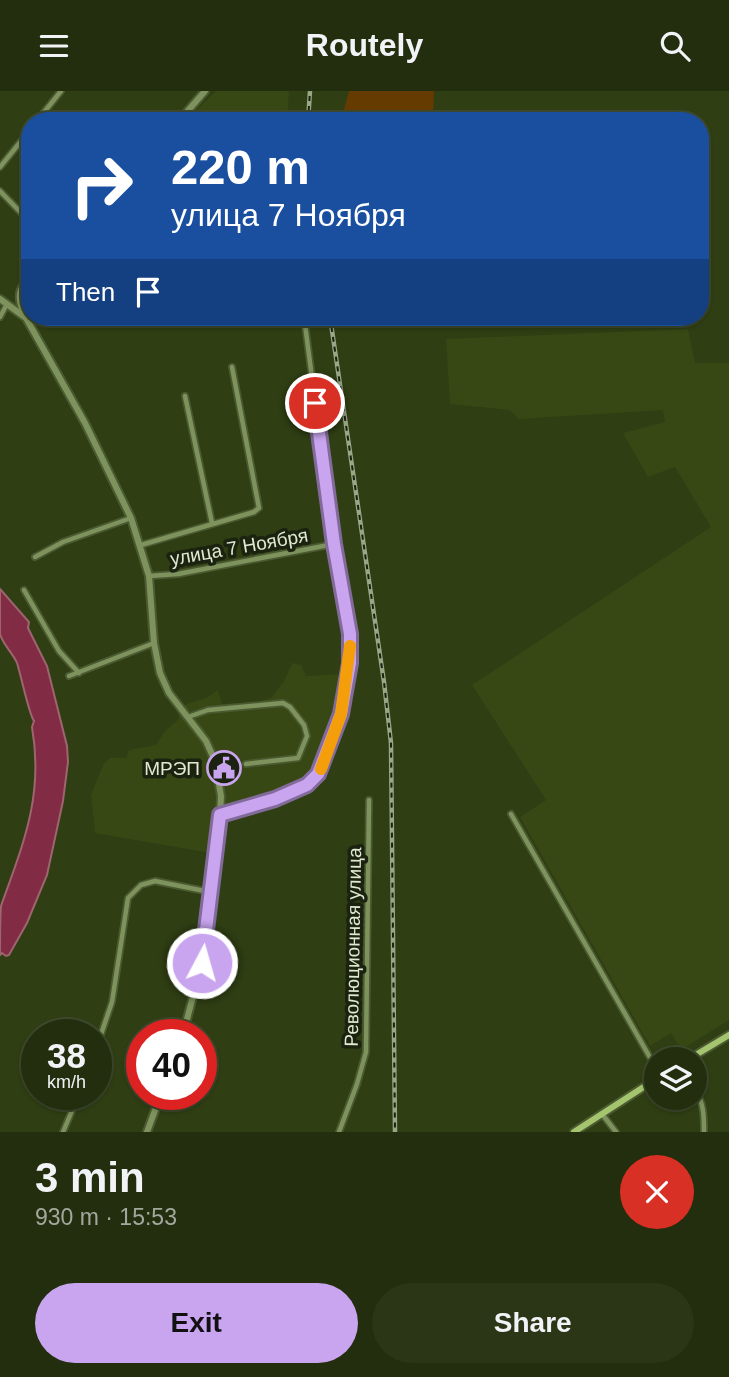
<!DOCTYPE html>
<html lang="en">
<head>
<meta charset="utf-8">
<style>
  :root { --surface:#232e0e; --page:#2b3617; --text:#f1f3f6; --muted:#a3a89e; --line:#404a2e; --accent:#c8a5ee }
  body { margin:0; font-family:Arial,sans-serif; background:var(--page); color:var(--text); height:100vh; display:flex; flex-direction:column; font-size:26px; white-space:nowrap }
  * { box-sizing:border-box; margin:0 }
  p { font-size:23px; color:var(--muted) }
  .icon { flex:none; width:38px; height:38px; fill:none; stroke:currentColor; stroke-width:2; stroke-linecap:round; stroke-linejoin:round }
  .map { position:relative; height:1041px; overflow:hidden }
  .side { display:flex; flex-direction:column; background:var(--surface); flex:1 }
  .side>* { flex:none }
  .top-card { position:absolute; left:21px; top:21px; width:688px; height:214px; border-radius:28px; box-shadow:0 2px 5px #0004,0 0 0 2px var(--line); background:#1a4fa0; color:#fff; overflow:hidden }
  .fabs { position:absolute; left:644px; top:956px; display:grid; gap:14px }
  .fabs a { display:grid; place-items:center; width:63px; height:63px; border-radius:50%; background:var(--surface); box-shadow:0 2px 5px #0004,0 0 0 2px var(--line); font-size:35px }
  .speed { position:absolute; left:21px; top:928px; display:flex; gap:14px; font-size:35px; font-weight:700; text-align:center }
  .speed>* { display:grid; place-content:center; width:91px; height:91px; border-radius:50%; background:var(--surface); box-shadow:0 2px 5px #0004,0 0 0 2px var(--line); line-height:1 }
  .speed small { font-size:18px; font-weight:400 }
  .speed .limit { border:10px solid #d22; background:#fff; color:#111 }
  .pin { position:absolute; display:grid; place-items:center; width:60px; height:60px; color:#fff; margin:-30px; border:4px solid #fff; border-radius:50%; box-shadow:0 2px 7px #0007 }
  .me { position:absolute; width:77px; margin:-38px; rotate:6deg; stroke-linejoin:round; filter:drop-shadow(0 0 5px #0008) }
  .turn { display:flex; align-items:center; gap:24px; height:147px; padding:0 35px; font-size:32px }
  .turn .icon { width:91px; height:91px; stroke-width:2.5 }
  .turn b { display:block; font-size:49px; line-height:60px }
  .then { display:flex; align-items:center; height:66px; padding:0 35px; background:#0003; gap:14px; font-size:26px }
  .round { display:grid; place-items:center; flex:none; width:74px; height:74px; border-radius:37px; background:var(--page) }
  .head { display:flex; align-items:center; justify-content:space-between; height:119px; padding:0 35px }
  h1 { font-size:42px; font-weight:700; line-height:52px }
  .action { display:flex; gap:14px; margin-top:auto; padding:14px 35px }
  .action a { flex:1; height:80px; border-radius:42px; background:var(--accent); color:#111; font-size:28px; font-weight:700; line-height:80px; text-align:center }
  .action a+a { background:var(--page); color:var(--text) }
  header { display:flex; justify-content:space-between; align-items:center; height:91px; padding:0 35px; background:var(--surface); font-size:32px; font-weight:700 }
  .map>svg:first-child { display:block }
  .built { fill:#374815 }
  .green { fill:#663b01 }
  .water { fill:#812c44; stroke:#9d656e; stroke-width:2 }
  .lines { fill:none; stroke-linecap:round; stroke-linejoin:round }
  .minor-casing { stroke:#4b5a31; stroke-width:8 }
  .tertiary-casing { stroke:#4b5a31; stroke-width:10 }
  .secondary-casing { stroke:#4b5a31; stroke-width:10 }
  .minor { stroke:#7d925c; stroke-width:4.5 }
  .tertiary { stroke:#7d925c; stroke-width:6 }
  .secondary { stroke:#a4c56d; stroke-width:6 }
  .rail-casing { stroke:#9aa787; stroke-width:4.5 }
  .rail { stroke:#1b2210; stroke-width:2; stroke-dasharray:5; stroke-linecap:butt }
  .route-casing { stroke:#826b9b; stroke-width:18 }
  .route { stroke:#c8a5ee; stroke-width:12 }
  .slow { stroke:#f59e0b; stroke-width:12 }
  .labels { text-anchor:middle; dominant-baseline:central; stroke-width:7; stroke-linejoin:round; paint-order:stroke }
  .street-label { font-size:19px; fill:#dfead1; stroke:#1b2210 }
  .poi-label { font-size:19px; fill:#dfead1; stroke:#1b2210; text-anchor:end }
</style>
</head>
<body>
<header><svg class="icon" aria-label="menu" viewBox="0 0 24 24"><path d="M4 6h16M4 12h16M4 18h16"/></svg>Routely<svg class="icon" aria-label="search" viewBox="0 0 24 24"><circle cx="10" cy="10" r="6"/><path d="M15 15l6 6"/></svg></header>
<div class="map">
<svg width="729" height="1041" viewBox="0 0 729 1041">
  <rect width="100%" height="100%" fill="#2f3e13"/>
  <g class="built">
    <path d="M 216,0 L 289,0 L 287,30 L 227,30 L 228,24 L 218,21 L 214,30 L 200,30 L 196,19 Z"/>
    <path d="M 688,238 L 695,272 L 729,272 L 729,929 L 681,959 L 671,942 L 650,955 L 520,726 L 546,709 L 472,594 L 711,436 L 675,376 L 648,386 L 623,342 L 665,331 L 663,319 L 519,328 L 510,319 L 450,313 L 446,248 Z"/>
    <path d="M 292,572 L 301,574 L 306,585 L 346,583 L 339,618 L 324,666 L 315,684 L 286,701 L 217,719 L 210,762 L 95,742 L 91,704 L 104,672 L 110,667 L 126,667 L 129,659 L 156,654 L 165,640 L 178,629 L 181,615 L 208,606 L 218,599 L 222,613 L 258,611 L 271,607 L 284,590 Z"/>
  </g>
  <path class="green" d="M 349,0 L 434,0 L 433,30 L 341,30 Z"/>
  <path class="water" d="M 0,498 L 29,531 L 28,537 L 47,575 L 67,655 L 68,671 L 63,710 L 47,784 L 27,832 L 9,864 L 6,865 L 2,862 L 0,864 C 0,850 0,829 1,815 C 23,753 44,705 32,636 L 34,630 C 29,624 21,584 17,572 C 13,562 3,554 0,543 C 0,529 0,512 0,498 Z"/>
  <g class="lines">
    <g class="minor-casing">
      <g id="minor">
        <path d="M 186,22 L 192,30"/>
        <path d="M 37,30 L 61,0"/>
        <path d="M 0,76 L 30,39"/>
        <path d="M 0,100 L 30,131"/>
        <path d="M 0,226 L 7,213"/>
        <path d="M 26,227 L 42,226"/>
        <path d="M 185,305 L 212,432"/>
        <path d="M 141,454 L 254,421 L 259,417 L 232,276"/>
        <path d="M 35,466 L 63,451 L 131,427"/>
        <path d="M 149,485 L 178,483 L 334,453"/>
        <path d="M 24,499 L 59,560 L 79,582"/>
        <path d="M 69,585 L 154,552"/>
        <path d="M 188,626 L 208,619 L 283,612 L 290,616 L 304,634 L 307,645 L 298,667 L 246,673"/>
        <path d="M 511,723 L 656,977"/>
        <path d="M 220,724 L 293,702 L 318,683 L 341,623 L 347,593 L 350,543 L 334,453 L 304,226"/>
        <path d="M 96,958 L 112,911 L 128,807 L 141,794 L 155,790 L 210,801"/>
        <path d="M 695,999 C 704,1012 704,1025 704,1041"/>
        <path d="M 602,1023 L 616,1041"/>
        <path d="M 63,1041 L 79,1003"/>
        <path d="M 339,1041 L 357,993 L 366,961 L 369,709"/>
      </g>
    </g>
    <g class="tertiary-casing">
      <g id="tertiary">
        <path d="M 179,30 L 205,0"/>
        <path d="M 0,208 L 26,227 L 85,332 L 131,427 L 149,485 L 154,552 L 160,582 L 169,602 L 206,650 L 215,670 L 221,705 L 220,724 L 202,872 L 183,943"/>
        <path d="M 24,223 C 17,206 18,199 30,185"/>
        <path d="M 147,1041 L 161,1003"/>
      </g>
    </g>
    <g class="secondary-casing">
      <g id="secondary">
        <path d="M 689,968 L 729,944"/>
        <path d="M 574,1041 L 656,988"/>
      </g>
    </g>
    <use href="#minor" class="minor"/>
    <use href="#tertiary" class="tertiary"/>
    <use href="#secondary" class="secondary"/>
    <g class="rail-casing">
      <g id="rail">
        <path d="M 308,30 L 310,0"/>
        <path d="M 330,226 L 384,591 L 391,652 L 395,1041"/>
      </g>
    </g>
    <use href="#rail" class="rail"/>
  </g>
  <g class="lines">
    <g class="route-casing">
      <path id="route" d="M 202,872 L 220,724 L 275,708 L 307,694 L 318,683 L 341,623 L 350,572 L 350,543 L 334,453 L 315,312"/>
    </g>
    <use href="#route" class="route"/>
    <path class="slow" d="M 321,678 L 341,623 L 350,555"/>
  </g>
  <defs>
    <g id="civic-ring" transform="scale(1.75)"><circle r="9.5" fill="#1b2210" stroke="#c8a5ee" stroke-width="1.5"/><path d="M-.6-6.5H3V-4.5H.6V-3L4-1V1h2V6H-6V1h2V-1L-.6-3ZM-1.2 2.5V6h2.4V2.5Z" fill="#c8a5ee"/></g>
  </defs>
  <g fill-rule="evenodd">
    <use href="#civic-ring" x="224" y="677"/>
  </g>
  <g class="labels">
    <g class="street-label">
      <text transform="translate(239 456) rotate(-10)">улица 7 Ноября</text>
      <text transform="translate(353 856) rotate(-89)">Революционная улица</text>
    </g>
    <g class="poi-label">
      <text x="200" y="677">МРЭП</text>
    </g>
  </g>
</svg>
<div class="fabs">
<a><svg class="icon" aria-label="layers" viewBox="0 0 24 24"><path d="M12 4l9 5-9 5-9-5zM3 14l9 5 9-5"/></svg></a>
</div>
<div class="speed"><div>38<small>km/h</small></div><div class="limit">40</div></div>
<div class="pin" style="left:315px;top:312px;background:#d93025"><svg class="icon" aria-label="arrive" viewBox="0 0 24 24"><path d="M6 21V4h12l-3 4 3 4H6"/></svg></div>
<svg class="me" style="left:202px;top:872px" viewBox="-20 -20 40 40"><circle r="17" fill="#c8a5ee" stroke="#fff" stroke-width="3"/><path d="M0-11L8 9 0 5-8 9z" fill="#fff"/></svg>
<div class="top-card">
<div class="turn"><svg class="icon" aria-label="right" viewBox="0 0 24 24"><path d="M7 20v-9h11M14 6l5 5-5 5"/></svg><div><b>220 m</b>улица 7 Ноября</div></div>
<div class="then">Then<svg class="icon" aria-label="arrive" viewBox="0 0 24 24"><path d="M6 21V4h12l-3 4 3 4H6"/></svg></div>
</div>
</div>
<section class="side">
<div class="head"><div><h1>3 min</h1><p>930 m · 15:53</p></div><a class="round" style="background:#d93025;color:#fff"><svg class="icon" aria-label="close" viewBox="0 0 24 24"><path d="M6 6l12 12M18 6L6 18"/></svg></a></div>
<div class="action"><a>Exit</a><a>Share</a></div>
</section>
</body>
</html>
